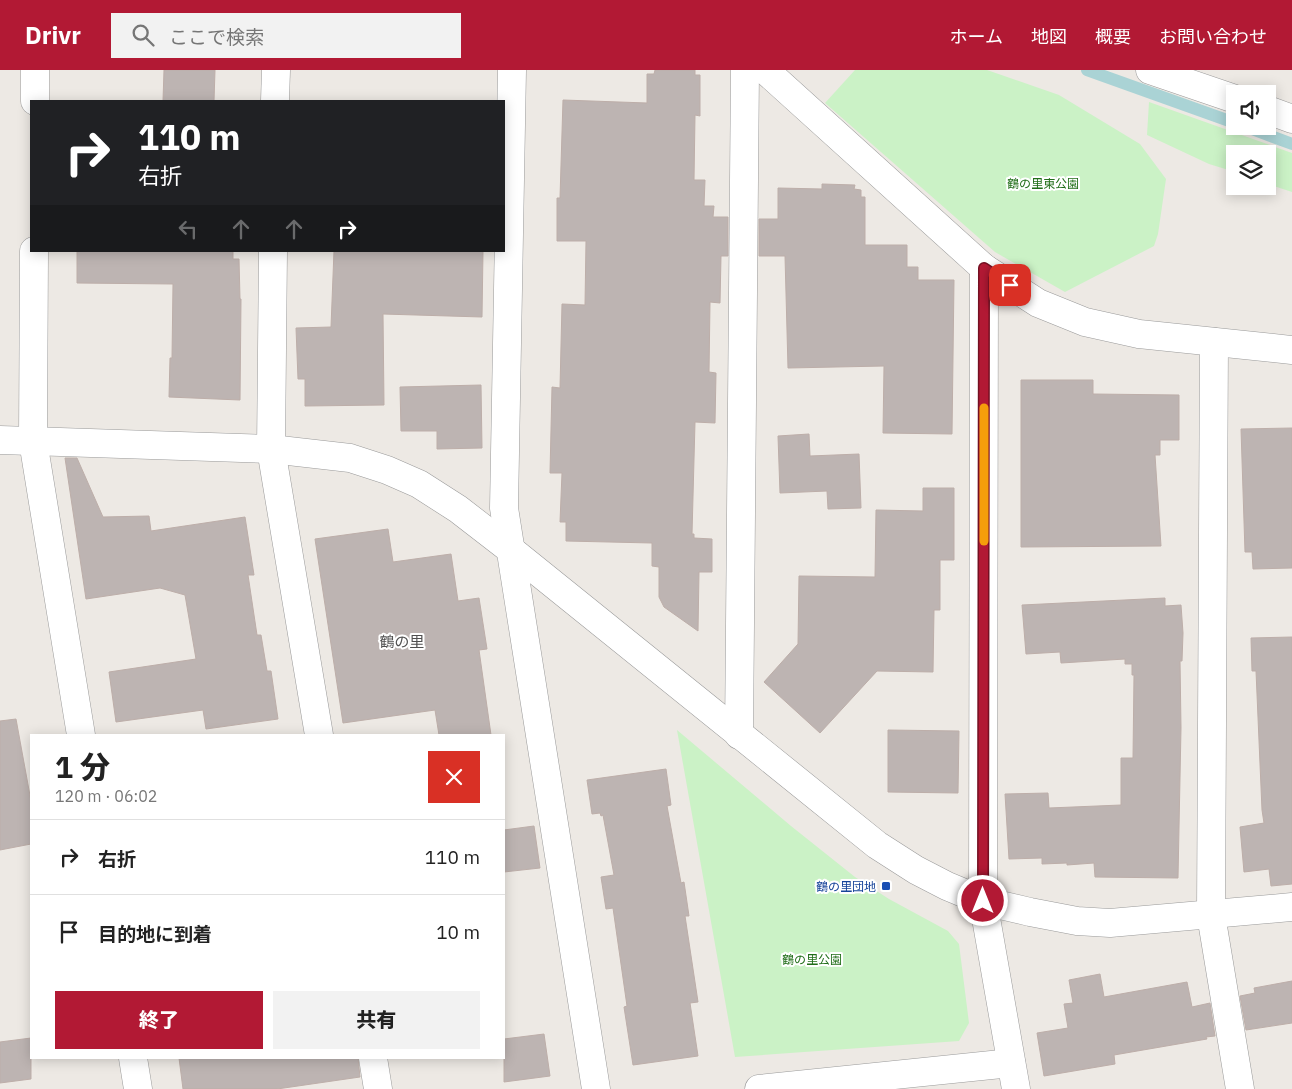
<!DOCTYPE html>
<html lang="ja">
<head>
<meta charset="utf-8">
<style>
  :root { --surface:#fff; --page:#f2f2f2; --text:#222; --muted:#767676; --line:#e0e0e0; --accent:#b21934 }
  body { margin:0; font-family:"IBM Plex Sans","Noto Sans JP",sans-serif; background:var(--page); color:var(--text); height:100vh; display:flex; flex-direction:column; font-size:19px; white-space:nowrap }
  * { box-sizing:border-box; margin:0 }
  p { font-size:16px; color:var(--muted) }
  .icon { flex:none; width:28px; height:28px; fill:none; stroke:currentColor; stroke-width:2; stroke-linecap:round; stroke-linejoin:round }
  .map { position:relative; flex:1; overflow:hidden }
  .side { position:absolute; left:30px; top:664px; width:475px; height:325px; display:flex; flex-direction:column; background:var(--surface); border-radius:0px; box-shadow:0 2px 12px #0003 }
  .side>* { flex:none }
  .top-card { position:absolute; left:30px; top:30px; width:475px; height:152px; border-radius:0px; box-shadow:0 2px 12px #0003; background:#202124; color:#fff; overflow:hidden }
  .tools { position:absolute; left:1226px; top:15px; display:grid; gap:10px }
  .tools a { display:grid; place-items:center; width:50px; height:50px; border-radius:0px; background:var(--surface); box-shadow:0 2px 12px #0003; font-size:25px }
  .pin { position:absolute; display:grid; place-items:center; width:42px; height:42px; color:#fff; margin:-21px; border-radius:10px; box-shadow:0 2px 8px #0006 }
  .me { position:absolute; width:55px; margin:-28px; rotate:0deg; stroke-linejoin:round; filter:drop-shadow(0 0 4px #0008) }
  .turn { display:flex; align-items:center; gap:18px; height:105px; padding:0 25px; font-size:22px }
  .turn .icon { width:65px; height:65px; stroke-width:2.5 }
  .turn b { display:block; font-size:35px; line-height:42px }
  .lanes { display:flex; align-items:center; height:48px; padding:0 25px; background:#0003; justify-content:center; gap:25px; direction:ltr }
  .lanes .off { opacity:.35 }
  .round { display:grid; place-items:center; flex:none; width:52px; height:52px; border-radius:0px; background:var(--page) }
  .overview { display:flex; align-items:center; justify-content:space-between; height:85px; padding:0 25px }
  h1 { font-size:30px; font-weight:800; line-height:38px }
  .cta { display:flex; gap:10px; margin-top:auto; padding:10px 25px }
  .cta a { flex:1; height:58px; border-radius:0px; background:var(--accent); color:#fff; font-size:20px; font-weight:800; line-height:58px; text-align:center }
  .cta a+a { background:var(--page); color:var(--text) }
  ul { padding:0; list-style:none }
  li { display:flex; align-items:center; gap:15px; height:75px; padding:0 25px; border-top:1px solid var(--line) }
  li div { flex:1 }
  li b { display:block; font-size:19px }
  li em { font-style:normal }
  header { display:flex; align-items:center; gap:30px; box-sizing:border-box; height:70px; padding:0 25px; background:var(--accent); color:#fff }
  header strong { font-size:24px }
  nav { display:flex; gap:28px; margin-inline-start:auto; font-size:18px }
  .search { width:350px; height:45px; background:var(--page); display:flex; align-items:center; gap:12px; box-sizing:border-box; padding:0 18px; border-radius:0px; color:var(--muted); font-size:19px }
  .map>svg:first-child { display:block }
  .park { fill:#cbf2c6 }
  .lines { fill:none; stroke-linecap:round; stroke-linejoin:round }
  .stream { stroke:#aad3d5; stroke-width:12 }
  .building { fill:#bdb4b2; stroke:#bdaea9 }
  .minor-casing { stroke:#9a9a9a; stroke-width:29 }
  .minor { stroke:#fff; stroke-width:28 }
  .route-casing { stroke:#741022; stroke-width:12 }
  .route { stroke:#b21934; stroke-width:9 }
  .slow { stroke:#f59e0b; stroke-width:9 }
  .transit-dot { fill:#1a4fb4; stroke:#fff; stroke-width:2 }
  .labels { text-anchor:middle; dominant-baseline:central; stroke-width:4; stroke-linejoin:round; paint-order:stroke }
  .park-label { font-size:12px; fill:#216e19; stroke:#fff }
  .transit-label { font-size:12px; fill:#164399; stroke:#fff; text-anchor:end }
  .quarter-label { font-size:15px; fill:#505050; stroke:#fff }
</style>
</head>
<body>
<header>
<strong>Drivr</strong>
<div class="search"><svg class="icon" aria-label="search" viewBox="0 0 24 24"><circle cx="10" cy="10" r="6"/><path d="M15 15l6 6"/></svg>ここで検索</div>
<nav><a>ホーム</a><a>地図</a><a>概要</a><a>お問い合わせ</a></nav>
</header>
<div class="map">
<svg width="1292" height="1019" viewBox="0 0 1292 1019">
  <rect width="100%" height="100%" fill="#ede9e4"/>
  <g class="park">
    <path d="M 855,0 L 987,0 L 1059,25 L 1140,74 L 1166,109 L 1158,164 L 1154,176 L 1065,222 L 995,182 L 825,33 Z"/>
    <path d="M 1149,32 L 1292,83 L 1292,122 L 1268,114 L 1268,84 L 1235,84 L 1235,102 L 1209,94 L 1147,65 Z"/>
    <path d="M 677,660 L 791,756 L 855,807 L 889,829 L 948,861 L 959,874 L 969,953 L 959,971 L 735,987 Z"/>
  </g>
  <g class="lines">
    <g class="stream">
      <path d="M 1087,0 L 1235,53"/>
      <path d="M 1244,56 L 1292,74"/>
    </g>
  </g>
  <g class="building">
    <path d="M 164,0 L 215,0 L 214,31 L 163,31 Z"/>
    <path d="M 655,0 L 695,0 L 695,5 L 700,5 L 700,46 L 695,45 L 694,110 L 705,110 L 704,136 L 714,136 L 713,147 L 728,147 L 728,186 L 721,186 L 720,233 L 710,232 L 709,302 L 716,303 L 715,353 L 695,352 L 692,464 L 694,464 L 694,468 L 712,469 L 712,502 L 699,502 L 698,561 L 664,537 L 659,527 L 659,497 L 652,496 L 652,473 L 566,471 L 566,452 L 560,452 L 562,403 L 550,403 L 552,317 L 560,318 L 562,234 L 585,235 L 586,171 L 557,171 L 557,128 L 560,128 L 563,30 L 647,33 L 647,4 L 654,4 Z"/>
    <path d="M 822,114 L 855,115 L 854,119 L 861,120 L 861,127 L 865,127 L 865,175 L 907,175 L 907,197 L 918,197 L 918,210 L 954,210 L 952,364 L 883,363 L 884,296 L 788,298 L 785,186 L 759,186 L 759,149 L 778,149 L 778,118 L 822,119 Z"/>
    <path d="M 77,181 L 233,181 L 233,189 L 239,189 L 240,229 L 241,229 L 240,330 L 169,327 L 170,288 L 172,288 L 173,214 L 77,213 Z"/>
    <path d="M 334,181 L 483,181 L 482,247 L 383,244 L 384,335 L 305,336 L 305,309 L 298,309 L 296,258 L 331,257 Z"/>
    <path d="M 1021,310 L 1093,310 L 1093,324 L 1179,325 L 1179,370 L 1160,370 L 1160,385 L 1155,385 L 1161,476 L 1021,477 Z"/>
    <path d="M 481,315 L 482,378 L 437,379 L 437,361 L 401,361 L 400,317 Z"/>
    <path d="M 1292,358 L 1292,498 L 1253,499 L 1252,482 L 1245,482 L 1241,359 Z"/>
    <path d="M 809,364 L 810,386 L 859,384 L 861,438 L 828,439 L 827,421 L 780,423 L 778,366 Z"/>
    <path d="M 65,388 L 77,388 L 103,447 L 149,446 L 151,461 L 245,447 L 254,505 L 248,505 L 257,565 L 261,565 L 267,601 L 271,601 L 278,649 L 206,659 L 203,640 L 116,652 L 109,602 L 196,589 L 185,525 L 160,518 L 86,529 Z"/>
    <path d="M 923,418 L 954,418 L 954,490 L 940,490 L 940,540 L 934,540 L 933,602 L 877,601 L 820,663 L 764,612 L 798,574 L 799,506 L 875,507 L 876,440 L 923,441 Z"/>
    <path d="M 388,459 L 393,492 L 451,484 L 458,531 L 479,528 L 487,579 L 479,580 L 491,665 L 439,665 L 435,640 L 343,653 L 315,469 Z"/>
    <path d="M 1165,528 L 1165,536 L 1181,535 L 1183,563 L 1182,591 L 1180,591 L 1181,658 L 1178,808 L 1095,807 L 1094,793 L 1067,795 L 1067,793 L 1042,794 L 1042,788 L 1009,789 L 1005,724 L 1048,723 L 1049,738 L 1121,735 L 1121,688 L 1133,688 L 1134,605 L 1132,605 L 1132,594 L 1125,594 L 1125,589 L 1061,593 L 1060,582 L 1026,584 L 1022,535 Z"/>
    <path d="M 1292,567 L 1292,814 L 1271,816 L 1269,799 L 1244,802 L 1240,757 L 1264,753 L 1262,740 L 1256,601 L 1252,601 L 1251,568 Z"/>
    <path d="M 16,649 L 31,731 L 31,774 L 0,780 L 0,651 Z"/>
    <path d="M 888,660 L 959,661 L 958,723 L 888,722 Z"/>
    <path d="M 666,699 L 671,735 L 667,736 L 681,813 L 684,812 L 689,846 L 685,846 L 698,932 L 690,933 L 698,986 L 633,995 L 624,937 L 627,936 L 613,838 L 606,839 L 601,807 L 614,805 L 603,745 L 601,746 L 600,743 L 592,744 L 587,710 Z"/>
    <path d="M 534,756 L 540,798 L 504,802 L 504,760 Z"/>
    <path d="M 1100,904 L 1104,927 L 1187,912 L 1192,937 L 1210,933 L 1215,966 L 1206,967 L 1207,969 L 1114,985 L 1115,994 L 1044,1006 L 1037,963 L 1068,958 L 1064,934 L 1073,933 L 1069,910 Z"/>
    <path d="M 1292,911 L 1292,953 L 1246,960 L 1240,926 L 1255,923 L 1254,918 Z"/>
    <path d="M 544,964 L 550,1006 L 504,1012 L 504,969 Z"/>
    <path d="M 31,968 L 31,1009 L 0,1013 L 0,972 Z"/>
    <path d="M 179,988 L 358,988 L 360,1007 L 277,1019 L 183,1019 Z"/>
  </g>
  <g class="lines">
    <g class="minor-casing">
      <g id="minor">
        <path d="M 512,0 L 504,438 L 596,1019"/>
        <path d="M 765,0 L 984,198 L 1038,233 L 1085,252 L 1139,264 L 1292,280"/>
        <path d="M 1150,0 L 1235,29"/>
        <path d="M 35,31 L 35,0"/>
        <path d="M 275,31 L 276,0"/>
        <path d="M 1268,40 L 1292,49"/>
        <path d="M 34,181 L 33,371 L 81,665"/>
        <path d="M 273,181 L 271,379 L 319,665"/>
        <path d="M 984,198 L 983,831 L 1016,1019"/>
        <path d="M 1214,272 L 1211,845 L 1240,1019"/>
        <path d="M 0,370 L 271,379 L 350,388 L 387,400 L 419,414 L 458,439 L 511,480 L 877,775 L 916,800 L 947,816 L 983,831 L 1030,842 L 1077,851 L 1110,853 L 1292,837"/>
        <path d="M 739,665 L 745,0"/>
        <path d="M 133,988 L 138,1019"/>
        <path d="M 373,988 L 378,1019"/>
        <path d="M 759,1019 L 1011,993"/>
      </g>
    </g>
    <use href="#minor" class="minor"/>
  </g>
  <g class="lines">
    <g class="route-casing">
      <path id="route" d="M 983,831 L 984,198 L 1010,215"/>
    </g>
    <use href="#route" class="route"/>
    <path class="slow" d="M 984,471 L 984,338"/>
  </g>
  <rect class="transit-dot" x="881" y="811" width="10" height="10" rx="2.5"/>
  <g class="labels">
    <g class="park-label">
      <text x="1043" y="113">鶴の里東公園</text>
      <text x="812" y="889">鶴の里公園</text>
    </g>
    <g class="transit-label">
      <text x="876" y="816">鶴の里団地</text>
    </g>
    <g class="quarter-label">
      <text x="402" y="571">鶴の里</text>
    </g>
  </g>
</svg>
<div class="tools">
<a><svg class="icon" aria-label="sound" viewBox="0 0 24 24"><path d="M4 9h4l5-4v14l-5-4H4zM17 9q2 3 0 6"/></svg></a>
<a><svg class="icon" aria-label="layers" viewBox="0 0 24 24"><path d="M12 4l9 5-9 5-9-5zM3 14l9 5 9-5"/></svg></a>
</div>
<div class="pin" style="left:1010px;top:215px;background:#d93025"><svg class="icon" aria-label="arrive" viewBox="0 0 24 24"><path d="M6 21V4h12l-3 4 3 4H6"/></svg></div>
<svg class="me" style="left:983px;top:831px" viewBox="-20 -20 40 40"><circle r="17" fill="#b21934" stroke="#fff" stroke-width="3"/><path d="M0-11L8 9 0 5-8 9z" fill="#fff"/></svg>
<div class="top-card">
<div class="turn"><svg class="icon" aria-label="right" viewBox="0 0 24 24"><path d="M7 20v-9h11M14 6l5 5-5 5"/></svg><div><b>110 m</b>右折</div></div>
<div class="lanes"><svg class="icon off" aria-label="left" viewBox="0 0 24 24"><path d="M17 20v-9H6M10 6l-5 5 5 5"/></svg><svg class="icon off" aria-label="ahead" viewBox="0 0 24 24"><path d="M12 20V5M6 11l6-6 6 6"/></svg><svg class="icon off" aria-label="ahead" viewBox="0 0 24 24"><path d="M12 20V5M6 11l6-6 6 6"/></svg><svg class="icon" aria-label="right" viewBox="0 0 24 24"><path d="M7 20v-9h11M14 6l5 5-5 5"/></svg></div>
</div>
<section class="side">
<div class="overview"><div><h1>1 分</h1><p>120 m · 06:02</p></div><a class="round" style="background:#d93025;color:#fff"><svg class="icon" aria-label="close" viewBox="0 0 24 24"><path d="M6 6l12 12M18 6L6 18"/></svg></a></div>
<ul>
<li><svg class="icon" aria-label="right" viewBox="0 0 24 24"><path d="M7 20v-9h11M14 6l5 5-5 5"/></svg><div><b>右折</b></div><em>110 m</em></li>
<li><svg class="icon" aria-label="arrive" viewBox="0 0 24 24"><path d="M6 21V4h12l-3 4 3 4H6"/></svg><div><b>目的地に到着</b></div><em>10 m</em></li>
</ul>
<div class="cta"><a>終了</a><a>共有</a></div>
</section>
</div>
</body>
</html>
